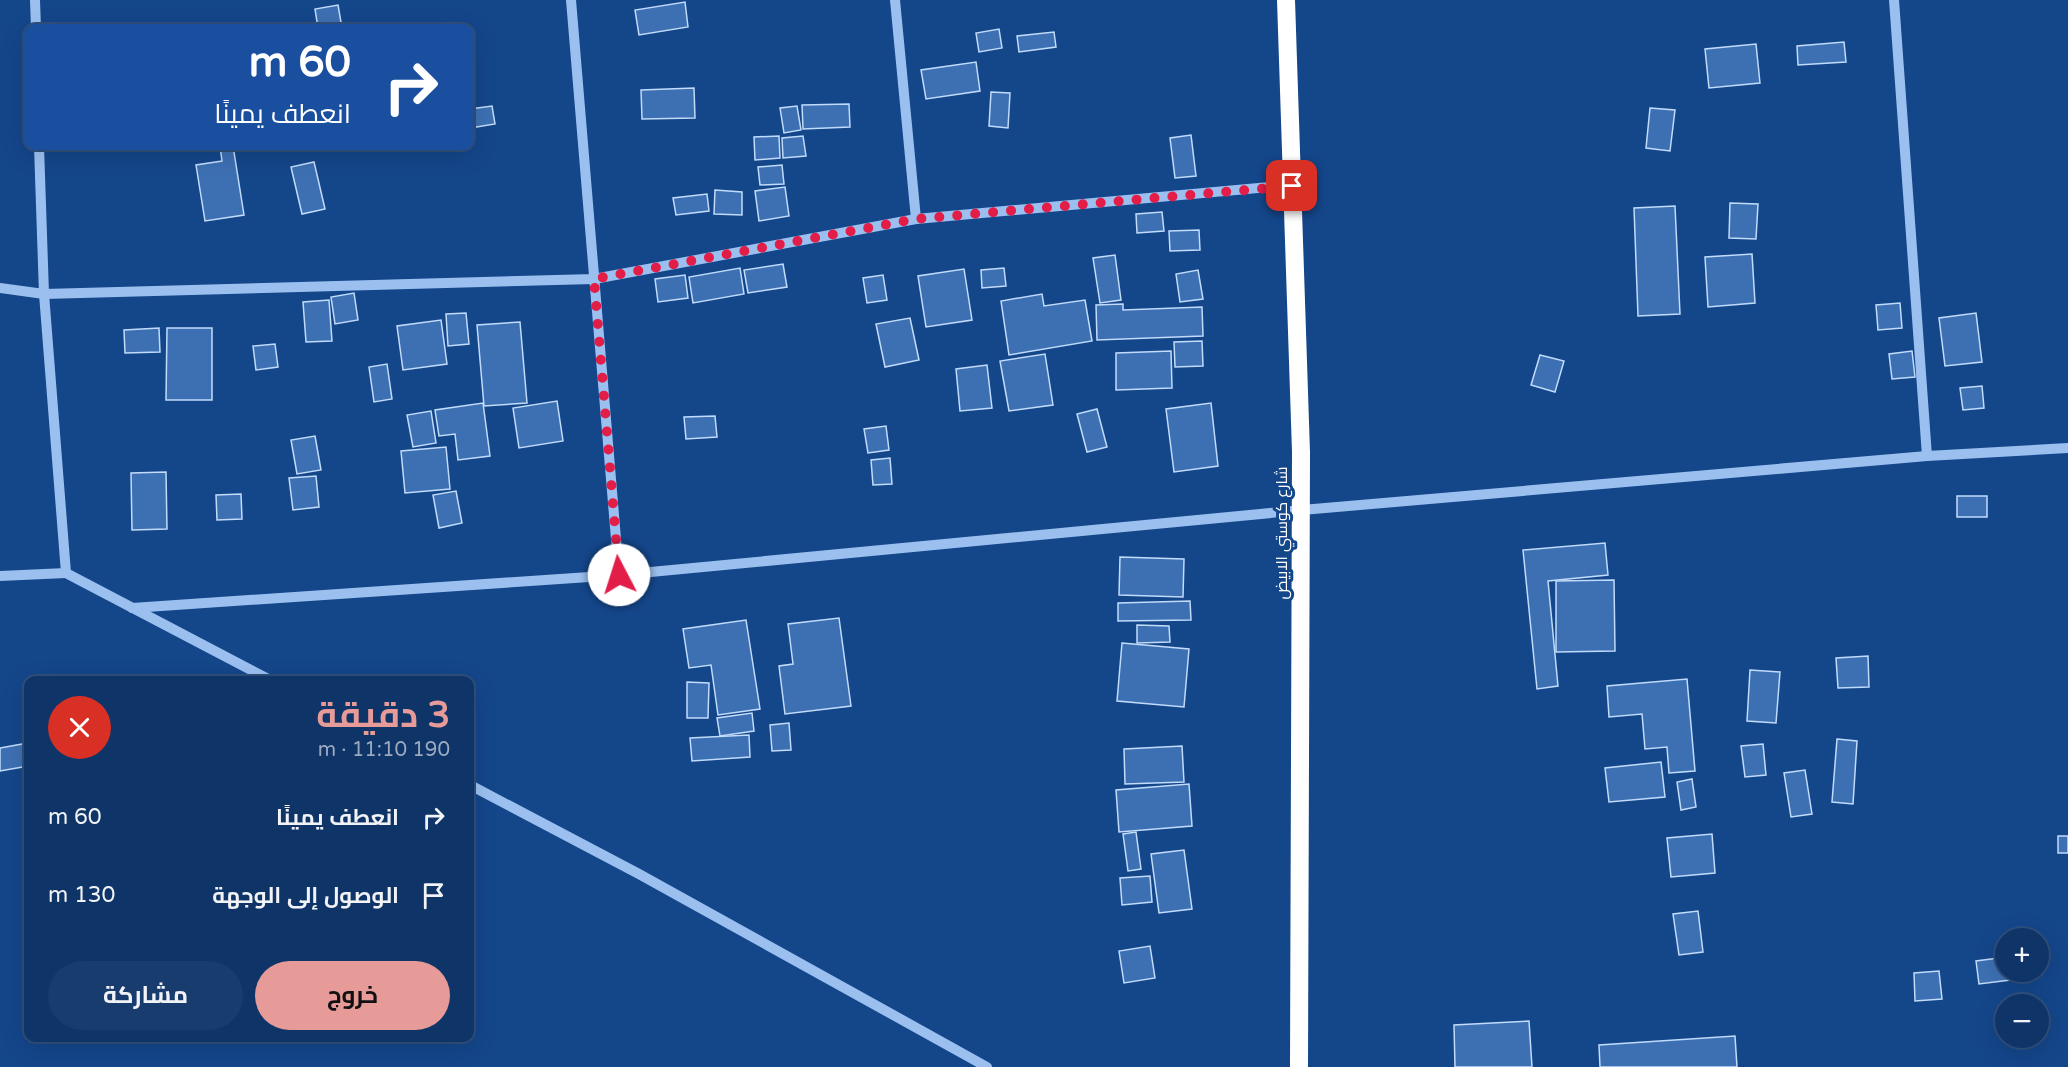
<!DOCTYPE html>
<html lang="ar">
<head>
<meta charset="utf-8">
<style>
  :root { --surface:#0f3468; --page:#183c6e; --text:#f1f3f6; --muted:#9baac0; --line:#2f4f7c; --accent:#e69b98 }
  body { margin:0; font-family:"Varela Round",Cairo,sans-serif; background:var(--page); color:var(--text); direction:rtl; height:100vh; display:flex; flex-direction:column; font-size:22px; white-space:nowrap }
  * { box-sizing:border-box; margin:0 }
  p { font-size:20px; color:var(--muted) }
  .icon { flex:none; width:33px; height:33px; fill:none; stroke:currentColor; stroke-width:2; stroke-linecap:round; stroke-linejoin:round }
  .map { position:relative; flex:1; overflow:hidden; direction:ltr }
  .details { position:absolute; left:24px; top:676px; width:450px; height:366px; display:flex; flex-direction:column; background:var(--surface); border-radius:12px; box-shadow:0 6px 24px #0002,0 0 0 2px var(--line); direction:rtl }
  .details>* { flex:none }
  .top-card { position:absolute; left:24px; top:24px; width:450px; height:126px; border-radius:12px; box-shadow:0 6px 24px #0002,0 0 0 2px var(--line); direction:rtl; background:#1a4fa0; color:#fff; overflow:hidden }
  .fabs { position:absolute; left:1995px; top:928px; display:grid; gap:12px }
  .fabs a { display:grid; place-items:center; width:54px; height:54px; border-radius:50%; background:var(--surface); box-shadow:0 6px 24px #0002,0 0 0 2px var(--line); font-size:30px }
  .pin { position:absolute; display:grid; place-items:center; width:51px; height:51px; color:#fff; margin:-26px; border-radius:12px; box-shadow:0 3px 9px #0006 }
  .me { position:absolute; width:66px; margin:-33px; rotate:355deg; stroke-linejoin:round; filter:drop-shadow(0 0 4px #0008) }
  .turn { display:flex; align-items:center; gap:21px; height:126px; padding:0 24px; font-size:27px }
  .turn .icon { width:78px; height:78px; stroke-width:2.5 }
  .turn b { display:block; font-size:42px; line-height:51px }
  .round { display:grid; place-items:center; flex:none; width:63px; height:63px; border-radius:32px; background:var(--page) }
  .summary { display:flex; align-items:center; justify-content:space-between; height:102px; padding:0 24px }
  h1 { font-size:36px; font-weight:700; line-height:45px; color:var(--accent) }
  .primary-button { display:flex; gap:12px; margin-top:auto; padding:12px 24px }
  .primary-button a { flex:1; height:69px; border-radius:36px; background:var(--accent); color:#111; font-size:24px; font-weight:700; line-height:69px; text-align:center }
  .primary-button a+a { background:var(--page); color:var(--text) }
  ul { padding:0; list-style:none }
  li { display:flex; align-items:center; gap:18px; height:78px; padding:0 24px }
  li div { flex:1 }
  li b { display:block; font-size:22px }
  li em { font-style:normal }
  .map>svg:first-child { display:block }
  .building { fill:#3d70b3; stroke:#c1dbfb; stroke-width:1.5 }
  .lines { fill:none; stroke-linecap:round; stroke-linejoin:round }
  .minor { stroke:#9bc0f0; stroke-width:10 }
  .highway { stroke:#fff; stroke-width:18 }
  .route { stroke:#e11d48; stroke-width:10; stroke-dasharray:0 18 }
  .labels { text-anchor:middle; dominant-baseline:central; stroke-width:6; stroke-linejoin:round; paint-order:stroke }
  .street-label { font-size:16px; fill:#fff; stroke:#14468a }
</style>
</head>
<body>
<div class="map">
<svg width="2068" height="1067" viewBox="0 0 2068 1067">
  <rect width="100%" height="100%" fill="#14468a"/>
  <g class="building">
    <path d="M 685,2 L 688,27 L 639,35 L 635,10 Z"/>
    <path d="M 338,5 L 342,28 L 318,28 L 315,9 Z"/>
    <path d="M 999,29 L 1002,48 L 979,52 L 976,33 Z"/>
    <path d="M 1054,32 L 1056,47 L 1019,52 L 1017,36 Z"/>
    <path d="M 1844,42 L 1846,62 L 1798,65 L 1797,46 Z"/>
    <path d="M 1756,44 L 1760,83 L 1709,88 L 1705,49 Z"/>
    <path d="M 976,62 L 980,91 L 926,99 L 921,70 Z"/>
    <path d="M 694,88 L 695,118 L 642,119 L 641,90 Z"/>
    <path d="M 991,92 L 1010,93 L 1008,128 L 989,126 Z"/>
    <path d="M 849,104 L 850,127 L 803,129 L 802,105 Z"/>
    <path d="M 492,106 L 495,124 L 470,128 L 470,109 Z"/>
    <path d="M 797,106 L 801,130 L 784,133 L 780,108 Z"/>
    <path d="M 1650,108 L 1675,110 L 1670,151 L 1646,148 Z"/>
    <path d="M 1191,135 L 1196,176 L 1175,178 L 1170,138 Z"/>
    <path d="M 779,136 L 780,158 L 755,160 L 754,137 Z"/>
    <path d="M 803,136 L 806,156 L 783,158 L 782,138 Z"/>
    <path d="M 220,146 L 233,146 L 244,215 L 205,221 L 196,165 L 222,161 Z"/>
    <path d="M 314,162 L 325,209 L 302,214 L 291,167 Z"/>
    <path d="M 782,165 L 784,184 L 760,185 L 758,167 Z"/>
    <path d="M 785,187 L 789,216 L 759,221 L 755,191 Z"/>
    <path d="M 715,190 L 742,192 L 742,215 L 714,214 Z"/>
    <path d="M 707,194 L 709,211 L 676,215 L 673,198 Z"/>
    <path d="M 1730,203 L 1758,204 L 1756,239 L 1729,238 Z"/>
    <path d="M 1675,206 L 1680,314 L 1638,316 L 1634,208 Z"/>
    <path d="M 1162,212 L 1164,231 L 1137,233 L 1136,214 Z"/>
    <path d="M 1199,230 L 1200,250 L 1170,251 L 1169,231 Z"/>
    <path d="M 1752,254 L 1755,303 L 1708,307 L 1705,257 Z"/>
    <path d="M 1115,255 L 1121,300 L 1100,303 L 1093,258 Z"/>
    <path d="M 783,264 L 787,287 L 748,293 L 744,270 Z"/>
    <path d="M 740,268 L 744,294 L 693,303 L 689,277 Z"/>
    <path d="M 1004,268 L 1006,286 L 982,288 L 981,270 Z"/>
    <path d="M 964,269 L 972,320 L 926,327 L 918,276 Z"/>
    <path d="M 1198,270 L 1203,299 L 1180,302 L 1176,274 Z"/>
    <path d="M 685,275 L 688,298 L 658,302 L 655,279 Z"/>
    <path d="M 883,275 L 887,300 L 867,303 L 863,278 Z"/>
    <path d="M 354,293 L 358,320 L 335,324 L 331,297 Z"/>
    <path d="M 1042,294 L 1044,306 L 1085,300 L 1092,341 L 1009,355 L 1001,301 Z"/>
    <path d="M 329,300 L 332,341 L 306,342 L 303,302 Z"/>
    <path d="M 1900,303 L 1902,328 L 1878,330 L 1876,305 Z"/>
    <path d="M 1123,304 L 1123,310 L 1202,307 L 1203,336 L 1097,340 L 1096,305 Z"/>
    <path d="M 466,313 L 469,344 L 448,346 L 446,314 Z"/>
    <path d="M 1976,313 L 1982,362 L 1945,366 L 1939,318 Z"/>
    <path d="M 910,318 L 919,360 L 885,367 L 876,324 Z"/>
    <path d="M 441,320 L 447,364 L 403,370 L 397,326 Z"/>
    <path d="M 520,322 L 527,403 L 484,406 L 477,325 Z"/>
    <path d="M 159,328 L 160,352 L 125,353 L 124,330 Z"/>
    <path d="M 167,328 L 212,328 L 212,400 L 166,400 Z"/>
    <path d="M 1202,341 L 1203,366 L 1175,367 L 1174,342 Z"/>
    <path d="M 275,344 L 278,367 L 256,370 L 253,346 Z"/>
    <path d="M 1171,351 L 1172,388 L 1116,390 L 1116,353 Z"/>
    <path d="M 1912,351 L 1915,377 L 1892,379 L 1889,354 Z"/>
    <path d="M 1045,354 L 1053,405 L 1009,411 L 1000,361 Z"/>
    <path d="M 1540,355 L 1564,361 L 1555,392 L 1531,385 Z"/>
    <path d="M 387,364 L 392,399 L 374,402 L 369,367 Z"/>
    <path d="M 987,365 L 992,408 L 960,411 L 956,369 Z"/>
    <path d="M 1982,386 L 1984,408 L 1963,410 L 1960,388 Z"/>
    <path d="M 557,401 L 563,441 L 519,448 L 513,408 Z"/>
    <path d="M 483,403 L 490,456 L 458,460 L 455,434 L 439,436 L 435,410 Z"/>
    <path d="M 1211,403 L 1218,466 L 1174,472 L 1166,409 Z"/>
    <path d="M 1097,409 L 1107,447 L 1087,452 L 1077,414 Z"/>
    <path d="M 431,411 L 436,443 L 413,447 L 407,415 Z"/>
    <path d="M 715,416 L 717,437 L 686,439 L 684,417 Z"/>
    <path d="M 886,426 L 889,450 L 868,453 L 864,429 Z"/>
    <path d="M 315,436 L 321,470 L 297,474 L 291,440 Z"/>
    <path d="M 446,447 L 450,489 L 405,493 L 401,451 Z"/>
    <path d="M 890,458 L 892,484 L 873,485 L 871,460 Z"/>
    <path d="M 166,472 L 167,529 L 132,530 L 131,473 Z"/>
    <path d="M 316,476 L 319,507 L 293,510 L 289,478 Z"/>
    <path d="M 456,491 L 462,523 L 439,528 L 433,495 Z"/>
    <path d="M 241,494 L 242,519 L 217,520 L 216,495 Z"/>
    <rect x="1957" y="496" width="30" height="21"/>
    <path d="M 1605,543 L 1608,575 L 1548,581 L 1558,686 L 1537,689 L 1523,550 Z"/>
    <path d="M 1120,557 L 1184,559 L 1183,597 L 1119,595 Z"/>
    <path d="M 1614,580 L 1615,651 L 1556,652 L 1556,581 Z"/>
    <path d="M 1190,601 L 1191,620 L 1118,621 L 1118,603 Z"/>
    <path d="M 839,618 L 851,706 L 785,714 L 779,666 L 793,664 L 788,624 Z"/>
    <path d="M 746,620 L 760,709 L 718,715 L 711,665 L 689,668 L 683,629 Z"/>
    <path d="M 1137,625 L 1169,626 L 1170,642 L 1137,643 Z"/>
    <path d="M 1122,643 L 1189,649 L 1184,707 L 1117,701 Z"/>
    <path d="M 1868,656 L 1869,687 L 1838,688 L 1836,658 Z"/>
    <path d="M 1750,670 L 1780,672 L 1776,723 L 1747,721 Z"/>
    <path d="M 1687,679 L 1695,771 L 1669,773 L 1667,747 L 1645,749 L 1642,714 L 1609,717 L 1607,686 Z"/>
    <path d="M 687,682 L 709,683 L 708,718 L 687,718 Z"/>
    <path d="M 752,713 L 754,731 L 720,736 L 717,718 Z"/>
    <path d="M 789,723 L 791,750 L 772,751 L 770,725 Z"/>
    <path d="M 749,735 L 750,757 L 692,761 L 690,738 Z"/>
    <path d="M 1837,739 L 1857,741 L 1853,804 L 1832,802 Z"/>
    <path d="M 28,743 L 28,766 L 0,771 L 0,748 Z"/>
    <path d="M 1763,744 L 1766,775 L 1745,777 L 1741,746 Z"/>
    <path d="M 1182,746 L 1184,782 L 1125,784 L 1124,749 Z"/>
    <path d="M 1661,762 L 1665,797 L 1609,802 L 1605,768 Z"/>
    <path d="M 1805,770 L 1812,814 L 1791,817 L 1784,773 Z"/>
    <path d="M 1692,779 L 1696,807 L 1681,810 L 1677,782 Z"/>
    <path d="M 1189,784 L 1192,826 L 1119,832 L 1116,790 Z"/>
    <rect x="23" y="823" width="5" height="31"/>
    <path d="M 1136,832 L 1141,869 L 1128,871 L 1123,834 Z"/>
    <path d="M 1712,834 L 1715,873 L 1671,877 L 1667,838 Z"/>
    <rect x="2058" y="836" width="10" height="17"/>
    <path d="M 1184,850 L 1192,909 L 1159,913 L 1151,854 Z"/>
    <path d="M 1150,876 L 1152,902 L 1122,905 L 1120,878 Z"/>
    <path d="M 1698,911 L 1703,952 L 1679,955 L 1673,914 Z"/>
    <path d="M 1150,946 L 1155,978 L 1124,983 L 1119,951 Z"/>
    <path d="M 2006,957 L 2006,972 L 2008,972 L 2010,980 L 1979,984 L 1976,961 Z"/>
    <path d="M 1939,971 L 1942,999 L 1915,1001 L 1914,973 Z"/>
    <path d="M 1529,1021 L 1532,1067 L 1455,1067 L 1454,1025 Z"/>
    <path d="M 1735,1036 L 1737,1067 L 1600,1067 L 1599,1045 Z"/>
  </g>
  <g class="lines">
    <g class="minor">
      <path d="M 35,0 L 36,28"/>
      <path d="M 571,0 L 619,575"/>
      <path d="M 895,0 L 916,219"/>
      <path d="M 1894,0 L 1927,456"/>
      <path d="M 39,146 L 44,294 L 66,573 L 272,681"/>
      <path d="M 0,288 L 44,294 L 594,279 L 916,219 L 1292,185"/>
      <path d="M 0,576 L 66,573"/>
      <path d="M 132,608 L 619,575 L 1302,510 L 1927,456 L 2068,448"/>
      <path d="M 470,785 L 639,874 L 987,1067"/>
    </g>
    <path class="highway" d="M 1286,0 L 1301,452 L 1299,1067"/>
  </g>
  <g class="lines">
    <path class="route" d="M 619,575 L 594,279 L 916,219 L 1292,186"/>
  </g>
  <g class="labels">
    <g class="street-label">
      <text transform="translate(1282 533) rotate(-90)">شارع كوستي الابيض</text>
    </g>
  </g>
</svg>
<div class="fabs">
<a>+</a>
<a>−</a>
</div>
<div class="pin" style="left:1292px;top:186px;background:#d93025"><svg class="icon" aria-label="arrive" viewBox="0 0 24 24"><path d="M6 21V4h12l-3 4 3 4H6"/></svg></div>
<svg class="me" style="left:619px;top:575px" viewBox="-20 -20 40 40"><circle r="19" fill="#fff"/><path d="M0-13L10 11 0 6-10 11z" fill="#e11d48"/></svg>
<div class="top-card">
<div class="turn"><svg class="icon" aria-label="right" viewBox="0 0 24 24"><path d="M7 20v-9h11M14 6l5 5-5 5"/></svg><div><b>60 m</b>انعطف يمينًا</div></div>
</div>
<section class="details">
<div class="summary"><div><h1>3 دقيقة</h1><p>190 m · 11:10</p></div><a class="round" style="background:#d93025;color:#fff"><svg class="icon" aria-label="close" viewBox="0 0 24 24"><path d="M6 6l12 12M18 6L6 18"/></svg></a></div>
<ul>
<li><svg class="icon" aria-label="right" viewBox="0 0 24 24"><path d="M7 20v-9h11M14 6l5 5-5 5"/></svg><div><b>انعطف يمينًا</b></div><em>60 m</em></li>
<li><svg class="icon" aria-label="arrive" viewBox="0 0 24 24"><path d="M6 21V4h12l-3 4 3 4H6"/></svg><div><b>الوصول إلى الوجهة</b></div><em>130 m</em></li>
</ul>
<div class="primary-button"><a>خروج</a><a>مشاركة</a></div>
</section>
</div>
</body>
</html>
